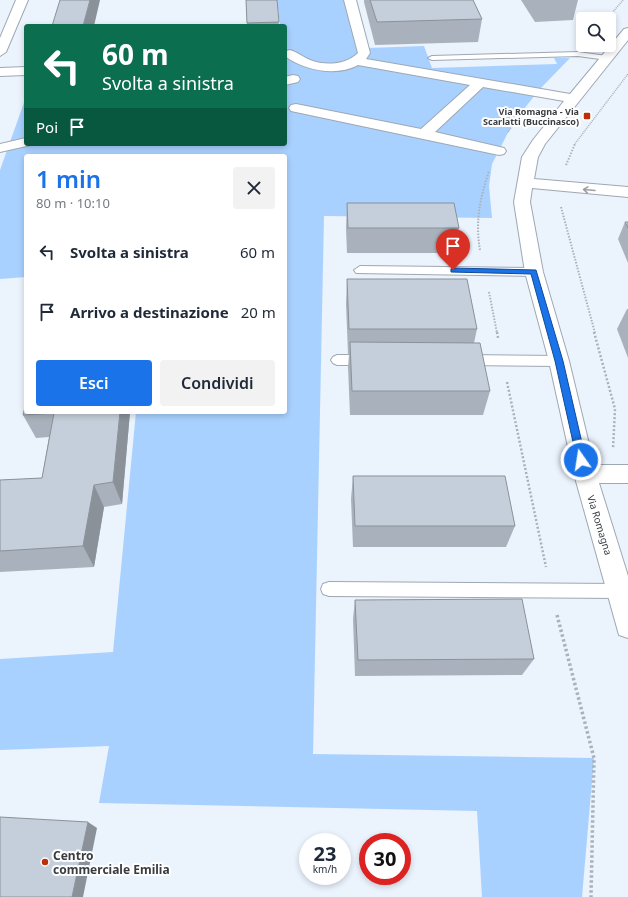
<!DOCTYPE html>
<html lang="it">
<head>
<meta charset="utf-8">
<style>
  :root { --surface:#fff; --page:#f2f2f3; --text:#1f2937; --muted:#747a83; --accent:#1a73e8 }
  body { margin:0; font-family:"Noto Sans",sans-serif; background:var(--page); color:var(--text); height:100vh; display:flex; flex-direction:column; font-size:15px; white-space:nowrap }
  * { box-sizing:border-box; margin:0 }
  p { font-size:13px; color:var(--muted) }
  .icon { flex:none; width:22px; height:22px; fill:none; stroke:currentColor; stroke-width:2; stroke-linecap:round; stroke-linejoin:round }
  .map { position:relative; flex:1; overflow:hidden }
  .panel { position:absolute; left:24px; top:154px; width:263px; height:260px; display:flex; flex-direction:column; background:var(--surface); border-radius:4px; box-shadow:0 2px 6px #0003 }
  .panel>* { flex:none }
  .top-card { position:absolute; left:24px; top:24px; width:263px; height:122px; border-radius:4px; box-shadow:0 2px 6px #0003; background:#0b6e4f; color:#fff; overflow:hidden }
  .fabs { position:absolute; left:576px; top:12px; display:grid; gap:8px }
  .fabs a { display:grid; place-items:center; width:40px; height:40px; border-radius:4px; background:var(--surface); box-shadow:0 2px 6px #0003; font-size:20px }
  .speed { position:absolute; left:299px; top:833px; display:flex; gap:8px; font-size:20px; font-weight:700; text-align:center }
  .speed>* { display:grid; place-content:center; width:52px; height:52px; border-radius:50%; background:var(--surface); box-shadow:0 2px 6px #0003; line-height:1 }
  .speed small { font-size:10px; font-weight:400 }
  .speed .limit { border:6px solid #d22; background:#fff; color:#111 }
  .pin { position:absolute; display:grid; place-items:center; width:34px; height:34px; color:#fff; margin:-41px -17px; border-radius:50% 50% 50% 0; rotate:-45deg; box-shadow:0 0 4px #0007 }
  .pin .icon { rotate:45deg }
  .me { position:absolute; width:44px; margin:-22px; rotate:347deg; stroke-linejoin:round; filter:drop-shadow(0 0 3px #0008) }
  .turn { display:flex; align-items:center; gap:14px; height:84px; padding:0 12px; font-size:18px }
  .turn .icon { width:52px; height:52px; stroke-width:2.5 }
  .turn b { display:block; font-size:28px; line-height:34px }
  .then { display:flex; align-items:center; height:38px; padding:0 12px; background:#0003; gap:8px; font-size:15px }
  .round { display:grid; place-items:center; flex:none; width:42px; height:42px; border-radius:4px; background:var(--page) }
  .head { display:flex; align-items:center; justify-content:space-between; height:68px; padding:0 12px }
  h1 { font-size:24px; font-weight:600; line-height:30px; color:var(--accent) }
  .cta { display:flex; gap:8px; margin-top:auto; padding:8px 12px }
  .cta a { flex:1; height:46px; border-radius:4px; background:var(--accent); color:#fff; font-size:16px; font-weight:600; line-height:46px; text-align:center }
  .cta a+a { background:var(--page); color:var(--text) }
  ul { padding:0; list-style:none }
  li { display:flex; align-items:center; gap:12px; height:60px; padding:0 12px }
  li div { flex:1 }
  li b { display:block; font-size:15px }
  li em { font-style:normal }
  .map>svg:first-child { display:block }
  .green { fill:#a9d1ff }
  .lines { fill:none; stroke-linecap:round; stroke-linejoin:round }
  .lane-casing { stroke:#9ea8b3; stroke-width:2 }
  .street-casing { stroke:#9ea8b3; stroke-width:2 }
  .path-far3 { stroke:#aab1b9; stroke-width:1.5; stroke-dasharray:1 1; stroke-linecap:butt }
  .path-far2 { stroke:#aab1b9; stroke-width:2; stroke-dasharray:1.5 1.5; stroke-linecap:butt }
  .path-far1 { stroke:#aab1b9; stroke-width:2.5; stroke-dasharray:2 2; stroke-linecap:butt }
  .path { stroke:#aab1b9; stroke-width:3.5; stroke-dasharray:2.5 2.5; stroke-linecap:butt }
  .lane { fill:#fff; fill-rule:evenodd }
  .street { fill:#fff; fill-rule:evenodd }
  .wall { fill:#a9b2bc }
  .shaded-wall { fill:#8a9199 }
  .building { fill:#c5cfdb; stroke:#8a9199 }
  .oneway { stroke:#9c9ea0 }
  .route { fill:#1a73e8; stroke:#114b97 }
  .poi-dot { fill:#ba300a; stroke:#fff; stroke-width:1.5 }
  .labels { text-anchor:middle; dominant-baseline:central; stroke-width:4; stroke-linejoin:round; paint-order:stroke }
  .far-poi-label { font-size:9px; font-weight:bold; fill:#393d42; stroke:#fff; text-anchor:end }
  .street-label { font-size:10px; fill:#393d42; stroke:#fff }
  .near-poi-label { font-size:12px; font-weight:bold; fill:#393d42; stroke:#fff; text-anchor:start }
</style>
</head>
<body>
<div class="map">
<svg width="628" height="897" viewBox="0 0 628 897">
  <rect width="100%" height="100%" fill="#ebf3fd"/>
  <path class="green" d="M 277,0 L 355,0 L 368,48 L 424,46 L 432,68 L 557,64 L 554,58 L 570,58 L 539,90 L 513,123 L 492,164 L 489,186 L 492,218 L 324,216 L 313,754 L 594,758 L 582,897 L 482,897 L 477,811 L 99,803 L 109,746 L 0,750 L 0,659 L 113,652 L 136,412 L 285,412 L 285,156 L 26,156 L 26,277 L 0,279 L 0,170 L 26,97 L 26,144 L 285,144 L 285,26 L 280,26 Z"/>
  <g class="lines">
    <g class="lane-casing">
      <g id="lane">
        <path d="M 578,52 L 607,56 L 611,58 L 607,60 L 578,56 L 432,60 L 428,58 L 432,56 Z"/>
        <path d="M 360,266 L 534,268 L 540,272 L 534,276 L 356,273 L 354,270 Z"/>
        <path d="M 337,355 L 366,355 L 370,357 L 372,360 L 370,363 L 366,365 L 337,365 L 333,363 L 331,360 L 333,357 Z"/>
        <path d="M 465,355 L 559,356 L 563,358 L 565,361 L 563,364 L 559,366 L 465,365 L 461,363 L 459,360 L 461,357 Z"/>
        <path d="M 329,582 L 620,584 L 626,586 L 628,591 L 626,596 L 620,598 L 329,596 L 323,594 L 321,589 L 323,584 Z"/>
      </g>
    </g>
    <g class="street-casing">
      <g id="street">
        <path d="M 16,0 L 28,0 L 6,52 L 0,56 L 0,38 Z"/>
        <path d="M 344,0 L 356,0 L 370,53 L 366,59 L 570,94 L 624,29 L 628,28 L 628,40 L 545,144 L 538,157 L 534,179 L 628,187 L 628,197 L 532,188 L 530,202 L 543,272 L 569,361 L 594,465 L 628,465 L 628,483 L 599,483 L 628,576 L 628,638 L 619,635 L 574,474 L 549,361 L 525,272 L 514,202 L 522,157 L 533,140 L 564,101 L 483,87 L 435,132 L 504,148 L 506,151 L 504,154 L 499,155 L 291,111 L 289,108 L 291,105 L 296,104 L 421,129 L 470,85 L 358,65 C 336,77 305,70 286,57 L 286,51 L 290,50 C 297,52 303,57 310,60 C 325,66 346,65 358,53 Z"/>
        <path d="M 26,67 L 26,75 L 0,76 L 0,68 Z"/>
        <path d="M 293,75 L 298,76 L 300,79 L 298,82 L 285,85 L 285,77 Z"/>
        <path d="M 26,138 L 26,144 L 31,145 L 0,152 L 0,144 Z"/>
      </g>
    </g>
    <g class="path-far3">
      <path d="M 607,19 L 623,0"/>
      <path d="M 508,132 L 522,112"/>
      <path d="M 574,145 L 628,74"/>
    </g>
    <g class="path-far2">
      <path d="M 566,165 L 575,144"/>
      <path d="M 561,207 L 595,333"/>
      <path d="M 480,250 C 475,222 480,198 489,171"/>
      <path d="M 489,292 L 497,333"/>
    </g>
    <g class="path-far1">
      <path d="M 497,332 L 498,338"/>
      <path d="M 594,332 L 615,409 L 613,449"/>
      <path d="M 507,382 L 546,567"/>
    </g>
    <path class="path" d="M 557,615 L 594,758 L 591,897"/>
    <use href="#lane" class="lane"/>
    <use href="#street" class="street"/>
  </g>
  <g class="wall">
    <path d="M 246,0 L 277,0 L 279,26 L 247,26 Z"/>
    <path d="M 364,0 L 473,0 L 482,19 L 478,42 L 375,45 L 364,2 Z"/>
    <path d="M 521,0 L 578,0 L 573,20 L 535,22 Z"/>
    <path d="M 347,203 L 459,228 L 455,253 L 347,253 L 346,228 Z"/>
    <path d="M 625,222 L 628,222 L 628,263 L 618,239 Z"/>
    <path d="M 347,279 L 477,329 L 474,343 L 490,391 L 483,415 L 350,415 L 348,367 L 349,354 L 348,354 L 346,304 Z"/>
    <path d="M 627,309 L 628,309 L 628,358 L 617,329 Z"/>
    <path d="M 26,412 L 130,412 L 122,504 L 104,507 L 94,567 L 0,572 L 0,480 L 42,478 L 49,437 L 36,438 L 23,415 Z"/>
    <path d="M 353,476 L 515,526 L 506,547 L 353,547 L 351,499 Z"/>
    <path d="M 355,600 L 534,659 L 522,675 L 355,676 L 353,619 Z"/>
  </g>
  <g class="shaded-wall">
    <path d="M 90,0 L 100,0 L 94,26 L 83,26 Z"/>
    <path d="M 120,412 L 130,412 L 122,504 L 113,482 Z"/>
    <path d="M 94,485 L 104,507 L 94,567 L 83,546 Z"/>
    <path d="M 88,822 L 97,828 L 83,897 L 72,897 Z"/>
  </g>
  <g class="building">
    <path d="M 60,0 L 90,0 L 83,26 L 52,26 Z"/>
    <path d="M 246,0 L 277,0 L 279,22 L 247,23 Z"/>
    <path d="M 370,0 L 473,0 L 482,19 L 377,22 Z"/>
    <path d="M 347,203 L 454,203 L 459,228 L 348,228 Z"/>
    <path d="M 625,222 L 628,222 L 628,228 Z"/>
    <path d="M 347,279 L 467,279 L 477,329 L 349,329 Z"/>
    <path d="M 350,342 L 480,343 L 490,391 L 352,391 Z"/>
    <path d="M 26,403 L 26,412 L 120,412 L 113,482 L 94,485 L 83,546 L 0,551 L 0,480 L 42,478 L 54,413 L 23,415 Z"/>
    <path d="M 353,476 L 505,476 L 515,526 L 355,526 Z"/>
    <path d="M 522,599 L 534,659 L 358,660 L 355,600 Z"/>
    <path d="M 0,817 L 88,822 L 72,897 L 0,897 Z"/>
  </g>
  <defs><path id="oneway-shaft" d="M-6 0H5M1.5-3L5.5 0L1.5 3" fill="none" stroke-width="1.6" stroke-linecap="round" stroke-linejoin="round"/></defs>
  <use class="oneway" href="#oneway-shaft" transform="translate(589 190) rotate(-175)"/>
  <path class="route" d="M 453,268 L 536,270 L 563,361 L 586,460 L 585,462 L 578,462 L 577,460 L 555,361 L 531,274 L 451,272 L 451,269 Z"/>
  <g class="poi-dot">
    <rect x="583" y="112" width="8" height="8" rx="2"/>
    <circle cx="45" cy="862" r="4"/>
  </g>
  <g class="labels">
    <g class="far-poi-label">
      <text x="579" y="111">Via Romagna - Via<tspan x="579" dy="10">Scarlatti (Buccinasco)</tspan></text>
    </g>
    <g class="street-label">
      <text transform="translate(600 525) rotate(73)">Via Romagna</text>
    </g>
    <g class="near-poi-label">
      <text x="53" y="855">Centro<tspan x="53" dy="14">commerciale Emilia</tspan></text>
    </g>
  </g>
</svg>
<div class="fabs">
<a><svg class="icon" aria-label="search" viewBox="0 0 24 24"><circle cx="10" cy="10" r="6"/><path d="M15 15l6 6"/></svg></a>
</div>
<div class="speed"><div>23<small>km/h</small></div><div class="limit">30</div></div>
<div class="pin" style="left:453px;top:270px;background:#d93025"><svg class="icon" aria-label="arrive" viewBox="0 0 24 24"><path d="M6 21V4h12l-3 4 3 4H6"/></svg></div>
<svg class="me" style="left:581px;top:460px" viewBox="-20 -20 40 40"><circle r="17" fill="#1a73e8" stroke="#fff" stroke-width="3"/><path d="M0-11L8 9 0 5-8 9z" fill="#fff"/></svg>
<div class="top-card">
<div class="turn"><svg class="icon" aria-label="left" viewBox="0 0 24 24"><path d="M17 20v-9H6M10 6l-5 5 5 5"/></svg><div><b>60 m</b>Svolta a sinistra</div></div>
<div class="then">Poi<svg class="icon" aria-label="arrive" viewBox="0 0 24 24"><path d="M6 21V4h12l-3 4 3 4H6"/></svg></div>
</div>
<section class="panel">
<div class="head"><div><h1>1 min</h1><p>80 m · 10:10</p></div><a class="round"><svg class="icon" aria-label="close" viewBox="0 0 24 24"><path d="M6 6l12 12M18 6L6 18"/></svg></a></div>
<ul>
<li><svg class="icon" aria-label="left" viewBox="0 0 24 24"><path d="M17 20v-9H6M10 6l-5 5 5 5"/></svg><div><b>Svolta a sinistra</b></div><em>60 m</em></li>
<li><svg class="icon" aria-label="arrive" viewBox="0 0 24 24"><path d="M6 21V4h12l-3 4 3 4H6"/></svg><div><b>Arrivo a destinazione</b></div><em>20 m</em></li>
</ul>
<div class="cta"><a>Esci</a><a>Condividi</a></div>
</section>
</div>
</body>
</html>
